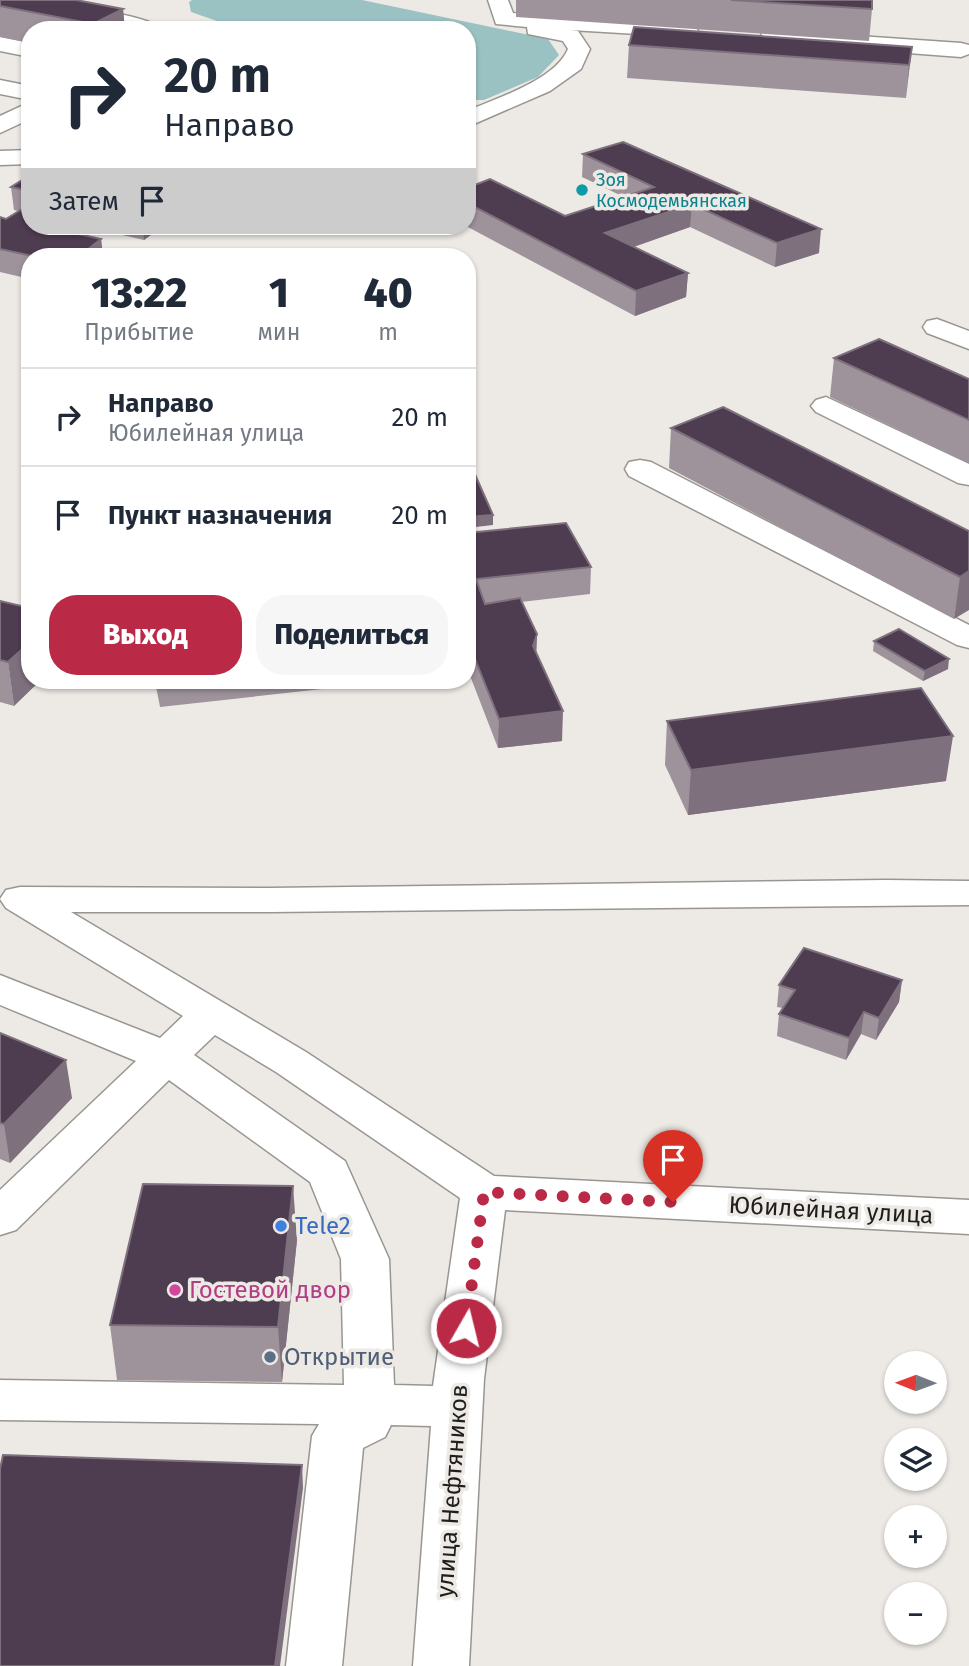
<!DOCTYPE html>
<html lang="ru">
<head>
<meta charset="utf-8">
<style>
  :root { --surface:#fff; --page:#f6f6f7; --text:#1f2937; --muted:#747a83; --line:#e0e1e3; --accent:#ba2945 }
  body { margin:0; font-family:"Fira Sans",sans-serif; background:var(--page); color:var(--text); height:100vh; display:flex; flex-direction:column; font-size:26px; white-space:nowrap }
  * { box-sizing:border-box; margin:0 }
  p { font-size:23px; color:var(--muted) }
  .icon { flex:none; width:38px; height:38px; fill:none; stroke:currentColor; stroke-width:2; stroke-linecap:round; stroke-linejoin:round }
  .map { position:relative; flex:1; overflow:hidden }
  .sheet { position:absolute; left:21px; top:248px; width:455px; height:441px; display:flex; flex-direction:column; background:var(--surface); border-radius:28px; box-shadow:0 2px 5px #0004 }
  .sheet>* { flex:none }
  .banner { position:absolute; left:21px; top:21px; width:455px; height:214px; border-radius:28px; box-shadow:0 2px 5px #0004; background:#fff; color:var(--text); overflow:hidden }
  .needle { width:46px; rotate:271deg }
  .controls { position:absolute; left:884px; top:1351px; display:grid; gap:14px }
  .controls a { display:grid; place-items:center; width:63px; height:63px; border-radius:50%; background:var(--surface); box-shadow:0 2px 5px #0004; font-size:35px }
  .pin { position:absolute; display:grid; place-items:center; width:60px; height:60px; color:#fff; margin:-72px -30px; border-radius:50% 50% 50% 0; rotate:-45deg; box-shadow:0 0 7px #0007 }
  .pin .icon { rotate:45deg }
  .me { position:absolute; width:77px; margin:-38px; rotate:8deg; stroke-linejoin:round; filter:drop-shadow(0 0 5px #0008) }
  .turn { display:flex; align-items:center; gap:24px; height:147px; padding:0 28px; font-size:32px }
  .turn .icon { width:91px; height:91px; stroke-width:2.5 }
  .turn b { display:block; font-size:49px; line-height:60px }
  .then { display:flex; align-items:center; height:66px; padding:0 28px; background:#0003; gap:14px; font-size:26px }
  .eta { display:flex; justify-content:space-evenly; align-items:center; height:119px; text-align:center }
  .eta b { font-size:42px; font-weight:800; line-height:49px }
  .cta { display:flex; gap:14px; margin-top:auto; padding:14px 28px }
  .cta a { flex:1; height:80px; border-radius:28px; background:var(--accent); color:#fff; font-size:28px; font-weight:800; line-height:80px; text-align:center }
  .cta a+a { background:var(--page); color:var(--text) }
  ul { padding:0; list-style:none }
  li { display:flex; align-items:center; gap:21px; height:98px; padding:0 28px; border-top:2px solid var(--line) }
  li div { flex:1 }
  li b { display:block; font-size:26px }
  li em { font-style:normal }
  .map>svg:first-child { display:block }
  .water { fill:#9bc2c2 }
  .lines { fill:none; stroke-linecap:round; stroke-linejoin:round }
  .minor-casing { stroke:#999691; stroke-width:3 }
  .minor { fill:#fff; fill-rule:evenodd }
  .wall { fill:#9e939b }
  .shaded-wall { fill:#7e707d }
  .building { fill:#4e3c51; stroke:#7e707d; stroke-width:2 }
  .route { stroke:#ba2945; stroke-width:12; stroke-dasharray:0 21.6 }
  .culture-dot { fill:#0f9aa8; stroke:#edeae5; stroke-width:2.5 }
  .shop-dot { fill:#3f7fe0; stroke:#edeae5; stroke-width:2.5 }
  .hotel-dot { fill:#d1479c; stroke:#edeae5; stroke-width:2.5 }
  .service-dot { fill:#5c6f8a; stroke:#edeae5; stroke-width:2.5 }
  .labels { text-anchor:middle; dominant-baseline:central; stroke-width:7; stroke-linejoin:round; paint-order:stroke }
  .far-culture-label { font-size:18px; fill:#0d838f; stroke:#edeae5; text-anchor:start }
  .near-street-label { font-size:24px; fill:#1f1e1c; stroke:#edeae5 }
  .near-shop-label { font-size:24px; fill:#366cbe; stroke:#edeae5; text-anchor:start }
  .near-hotel-label { font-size:24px; fill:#b23c85; stroke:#edeae5; text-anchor:start }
  .near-service-label { font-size:24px; fill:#4e5e75; stroke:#edeae5; text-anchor:start }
</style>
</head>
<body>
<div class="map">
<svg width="969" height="1666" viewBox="0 0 969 1666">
  <rect width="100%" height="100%" fill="#edeae5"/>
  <path class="water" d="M 192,0 L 362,0 L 548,39 L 559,55 L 538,77 L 484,100 L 467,100 L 467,30 L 243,30 L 191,12 L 189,2 Z"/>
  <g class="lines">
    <g class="minor-casing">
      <g id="minor">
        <path d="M 0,0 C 26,0 149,12 163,30 L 130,30 L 0,6 Z"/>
        <path d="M 488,0 L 508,0 L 513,13 L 687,25 L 695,26 L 698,31 L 695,36 L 687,37 L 571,30 L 578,31 L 590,49 L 581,69 L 550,91 L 467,127 L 467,111 C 497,98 555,80 568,49 L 563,41 L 528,34 L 527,27 L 496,24 Z"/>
        <path d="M 771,30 L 961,43 L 969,45 L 969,54 L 961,57 L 763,42 L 760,37 L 763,32 Z"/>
        <path d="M 0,37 L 30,43 L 30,57 L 0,51 Z"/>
        <path d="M 0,80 L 30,86 L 30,100 L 0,94 Z"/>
        <path d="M 30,102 L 30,119 L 0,133 L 0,116 Z"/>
        <path d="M 30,150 L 30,164 L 0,165 L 0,151 Z"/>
        <path d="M 937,319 L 969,331 L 969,349 L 927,333 L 923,327 L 927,321 Z"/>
        <path d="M 826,397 L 969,464 L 969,485 L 958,483 L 816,412 L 811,406 L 816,400 Z"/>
        <path d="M 640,460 L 651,462 L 969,625 L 969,648 L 957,645 L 629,476 L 625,469 L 629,462 Z"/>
        <path d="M 886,880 L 969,881 L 969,905 L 270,912 L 71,912 L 306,1052 L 494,1176 L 969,1200 L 969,1234 L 505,1210 L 484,1379 L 469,1666 L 413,1666 L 431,1426 L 391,1425 L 385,1437 L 363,1448 L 342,1666 L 286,1666 L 312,1436 L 319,1424 L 0,1420 L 0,1380 L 344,1385 L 341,1259 L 310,1182 L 169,1080 L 16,1230 L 0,1235 L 0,1190 L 136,1061 L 0,1005 L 0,975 L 160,1038 L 183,1016 L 6,908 L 0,899 L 6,890 L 20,887 L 270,888 ZM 215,1035 L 276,1072 L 460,1198 L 433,1386 L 394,1385 L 389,1259 L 345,1161 L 194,1055 Z"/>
      </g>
    </g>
    <use href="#minor" class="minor"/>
  </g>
  <g class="wall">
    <path d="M 0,0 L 123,9 L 125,30 L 30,30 L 30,43 L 0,37 Z"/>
    <path d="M 516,0 L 872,0 L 872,9 L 869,41 L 516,17 Z"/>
    <path d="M 629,45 L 912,47 L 906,98 L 627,78 Z"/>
    <path d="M 583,154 L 819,253 L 775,267 L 690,227 L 634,247 L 688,273 L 686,297 L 635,316 L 466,226 L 467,188 L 565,216 L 624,197 L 582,177 Z"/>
    <path d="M 30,175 L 30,226 L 81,226 L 71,232 L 101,239 L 103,257 L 30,257 L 30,279 L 0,272 L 0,217 L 6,219 L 18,211 L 14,210 L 11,187 Z"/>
    <path d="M 83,226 L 163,226 L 144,240 Z"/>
    <path d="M 834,358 L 969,379 L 969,463 L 830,397 Z"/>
    <path d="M 671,428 L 969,531 L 954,619 L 669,468 Z"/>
    <path d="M 467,533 L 591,567 L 590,594 L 521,602 L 537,634 L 536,653 L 562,741 L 498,748 L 469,673 L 467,673 Z"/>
    <path d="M 0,601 L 14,706 L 0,702 Z"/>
    <path d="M 874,641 L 948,669 L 923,681 L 873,651 Z"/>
    <path d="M 155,681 L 395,681 L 160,707 Z"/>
    <path d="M 667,721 L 946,781 L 688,815 L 665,765 Z"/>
    <path d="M 902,980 L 899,1002 L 876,1040 L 861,1034 L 846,1060 L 777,1036 L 779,1014 L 783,1008 L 777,1007 L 779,985 Z"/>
    <path d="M 0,1033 L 72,1098 L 10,1163 L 0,1159 Z"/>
    <path d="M 297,1240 L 282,1382 L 117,1380 L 110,1325 Z"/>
  </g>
  <g class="shaded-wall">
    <path d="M 123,9 L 125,30 L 93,30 L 93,24 Z"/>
    <path d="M 912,47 L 908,79 L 906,98 L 909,65 Z"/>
    <path d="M 692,204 L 690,227 L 604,257 L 605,233 Z"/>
    <path d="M 42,226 L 81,226 L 45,250 Z"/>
    <path d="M 143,226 L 163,226 L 144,240 Z"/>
    <path d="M 821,229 L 819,253 L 775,267 L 777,243 Z"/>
    <path d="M 101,239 L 103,257 L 78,257 Z"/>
    <path d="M 688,273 L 686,297 L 635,316 L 636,291 Z"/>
    <path d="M 493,515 L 493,525 L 467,528 L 467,517 Z"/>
    <path d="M 969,571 L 969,610 L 954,619 L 960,577 Z"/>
    <path d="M 537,634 L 536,662 L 533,646 Z"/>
    <path d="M 30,642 L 30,681 L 40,681 L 14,706 L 8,662 Z"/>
    <path d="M 949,659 L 948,669 L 923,681 L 925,671 Z"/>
    <path d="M 563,711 L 562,741 L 498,748 L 499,719 Z"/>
    <path d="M 953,736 L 946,781 L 688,815 L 691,770 Z"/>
    <path d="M 902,980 L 899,1002 L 876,1040 L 879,1018 Z"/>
    <path d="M 864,1012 L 861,1034 L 846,1060 L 849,1038 Z"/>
    <path d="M 66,1060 L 72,1098 L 10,1163 L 4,1124 Z"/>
    <path d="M 293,1186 L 297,1240 L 282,1382 L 278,1327 Z"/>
    <path d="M 302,1465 L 303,1488 L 280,1666 L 275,1666 Z"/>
  </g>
  <g class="building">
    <path d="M 0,0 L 76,0 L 123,9 L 93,24 L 0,6 Z"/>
    <path d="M 731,0 L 872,0 L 872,9 Z"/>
    <path d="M 634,27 L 912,47 L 909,65 L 629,45 Z"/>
    <path d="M 623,142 L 821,229 L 777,243 L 692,204 L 605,233 L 688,273 L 636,291 L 467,203 L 467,188 L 490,179 L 565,216 L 654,187 L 583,154 Z"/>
    <path d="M 30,175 L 30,191 L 11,187 Z"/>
    <path d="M 30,204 L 30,226 L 42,226 L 101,239 L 78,257 L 37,257 L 0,249 L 0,217 L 6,219 Z"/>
    <path d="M 879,339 L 969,379 L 969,420 L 834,358 Z"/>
    <path d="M 723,407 L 969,531 L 969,571 L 960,577 L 671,428 Z"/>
    <path d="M 473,470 L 493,515 L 467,517 L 467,471 Z"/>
    <path d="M 566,523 L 591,567 L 476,579 L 485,604 L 520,598 L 537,634 L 533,646 L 563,711 L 499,719 L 469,644 L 467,644 L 467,533 Z"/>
    <path d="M 0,601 L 30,608 L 30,642 L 8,662 L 0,660 Z"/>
    <path d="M 899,629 L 949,659 L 925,671 L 874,641 Z"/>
    <path d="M 921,688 L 953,736 L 691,770 L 667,721 Z"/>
    <path d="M 804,948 L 902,980 L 879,1018 L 864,1012 L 849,1038 L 779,1014 L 795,990 L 779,985 Z"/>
    <path d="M 0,1033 L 66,1060 L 4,1124 L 0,1123 Z"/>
    <path d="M 143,1184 L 293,1186 L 278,1327 L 110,1325 Z"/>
    <path d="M 3,1455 L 302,1465 L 275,1666 L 0,1666 L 0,1469 Z"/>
  </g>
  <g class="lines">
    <path class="route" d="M 466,1328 L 484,1192 L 673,1202"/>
  </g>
  <circle class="culture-dot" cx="582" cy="190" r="7"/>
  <circle class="shop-dot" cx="281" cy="1226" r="7"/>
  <circle class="hotel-dot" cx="175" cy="1290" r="7"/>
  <circle class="service-dot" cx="270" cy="1357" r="7"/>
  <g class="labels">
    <g class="far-culture-label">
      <text x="596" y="180">Зоя<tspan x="596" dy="21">Космодемьянская</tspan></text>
    </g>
    <g class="near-street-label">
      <text transform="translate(831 1210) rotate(3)">Юбилейная улица</text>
      <text transform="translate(452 1491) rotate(-86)">улица Нефтяников</text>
    </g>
    <g class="near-shop-label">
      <text x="295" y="1226">Tele2</text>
    </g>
    <g class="near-hotel-label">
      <text x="189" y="1290">Гостевой двор</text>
    </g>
    <g class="near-service-label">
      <text x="284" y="1357">Открытие</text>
    </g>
  </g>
</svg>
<div class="controls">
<a><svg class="needle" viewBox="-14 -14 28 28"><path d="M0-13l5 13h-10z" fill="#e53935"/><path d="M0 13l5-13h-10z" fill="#747a83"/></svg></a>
<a><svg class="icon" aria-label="layers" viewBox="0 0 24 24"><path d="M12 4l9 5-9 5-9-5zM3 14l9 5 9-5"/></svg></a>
<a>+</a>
<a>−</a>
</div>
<div class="pin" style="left:673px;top:1202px;background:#d93025"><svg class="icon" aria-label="arrive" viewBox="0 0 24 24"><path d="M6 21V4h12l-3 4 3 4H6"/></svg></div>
<svg class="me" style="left:466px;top:1328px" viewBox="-20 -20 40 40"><circle r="17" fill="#ba2945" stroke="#fff" stroke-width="3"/><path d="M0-11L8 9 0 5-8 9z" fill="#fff"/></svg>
<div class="banner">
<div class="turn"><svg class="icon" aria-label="right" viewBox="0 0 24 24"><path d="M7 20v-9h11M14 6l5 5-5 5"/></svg><div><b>20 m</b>Направо</div></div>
<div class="then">Затем<svg class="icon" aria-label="arrive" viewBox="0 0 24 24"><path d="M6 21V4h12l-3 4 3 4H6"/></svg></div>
</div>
<section class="sheet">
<div class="eta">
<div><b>13:22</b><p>Прибытие</p></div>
<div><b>1</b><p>мин</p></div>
<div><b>40</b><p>m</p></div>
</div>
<ul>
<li><svg class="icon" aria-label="right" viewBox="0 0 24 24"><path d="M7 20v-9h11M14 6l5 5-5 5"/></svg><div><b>Направо</b><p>Юбилейная улица</p></div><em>20 m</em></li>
<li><svg class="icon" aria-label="arrive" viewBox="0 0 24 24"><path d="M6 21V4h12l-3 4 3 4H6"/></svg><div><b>Пункт назначения</b></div><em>20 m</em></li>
</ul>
<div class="cta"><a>Выход</a><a>Поделиться</a></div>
</section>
</div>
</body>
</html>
